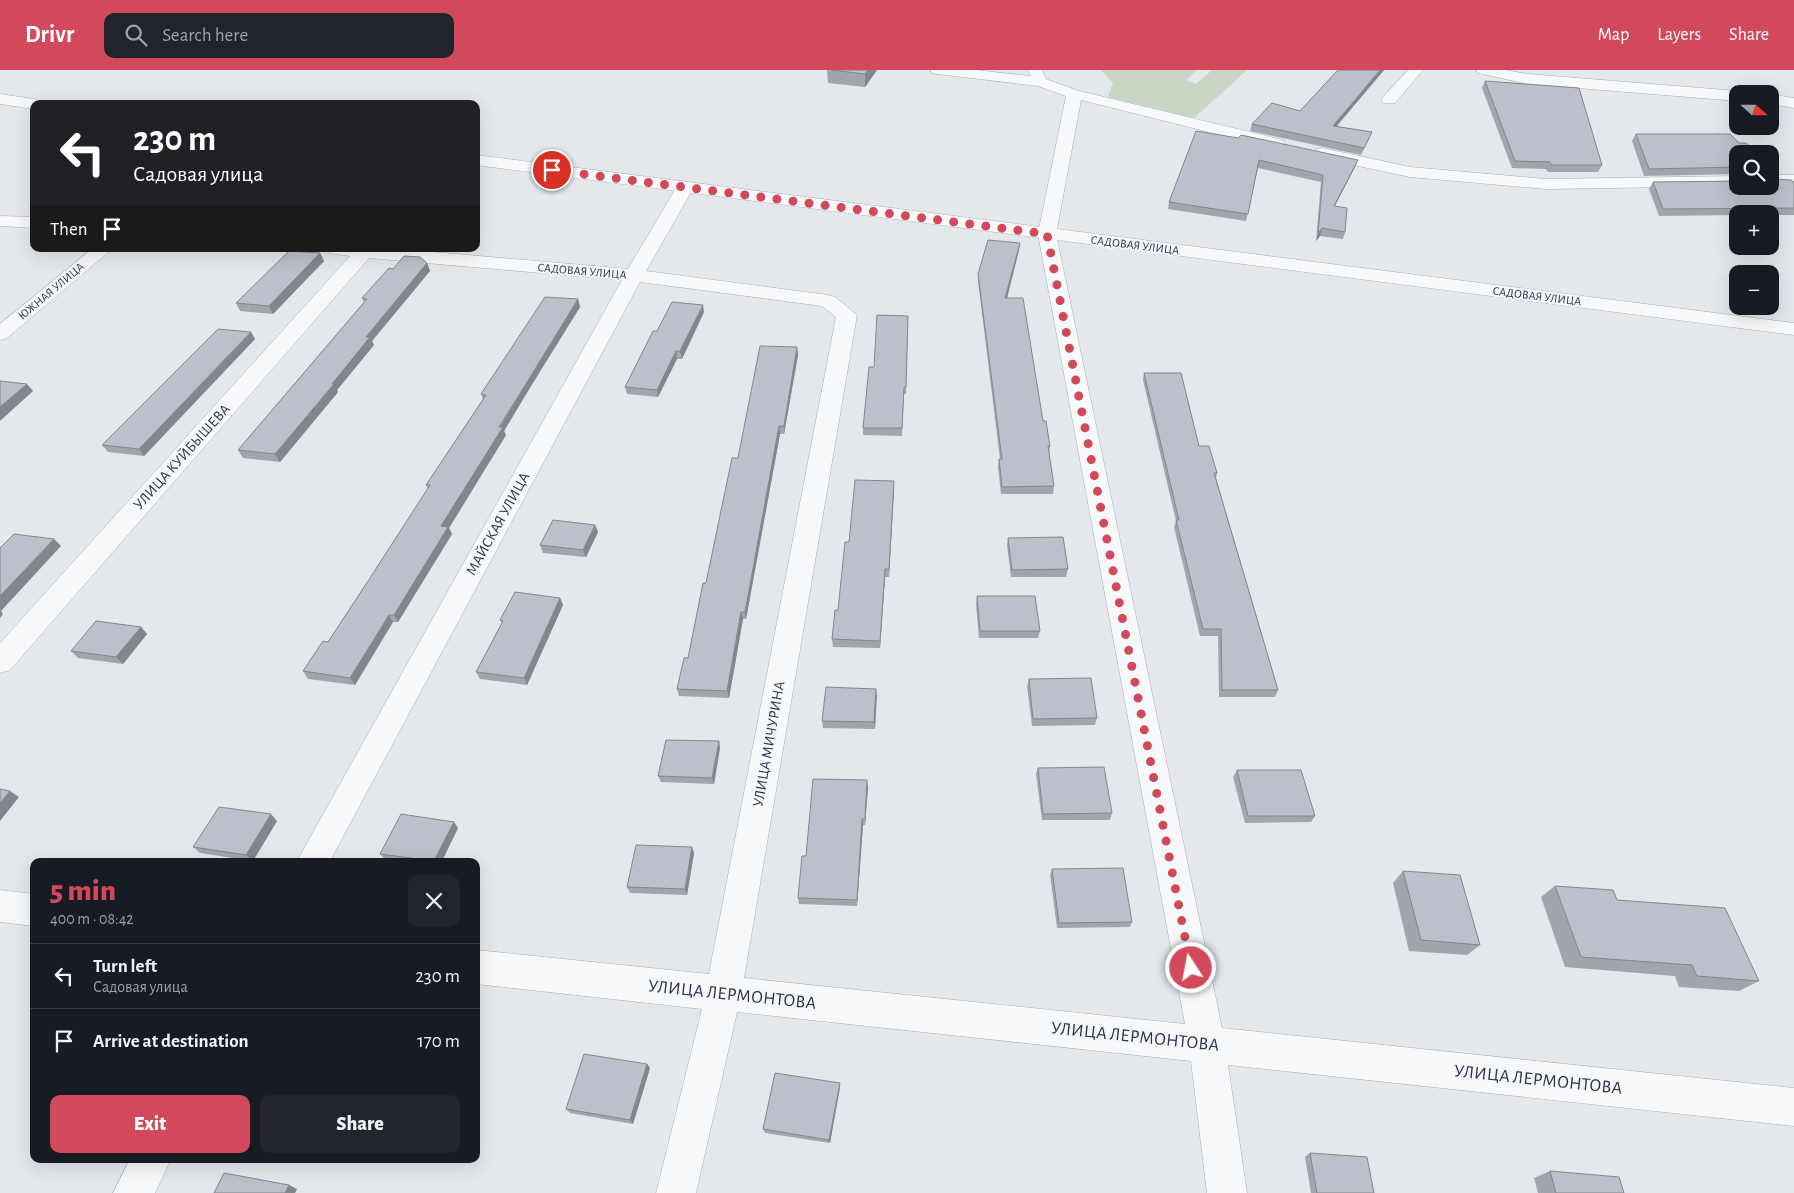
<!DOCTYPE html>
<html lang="en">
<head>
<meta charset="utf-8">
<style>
  :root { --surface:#171b24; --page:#20242c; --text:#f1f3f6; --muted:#9ea1a6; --line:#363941; --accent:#d1495b }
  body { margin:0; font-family:"Alegreya Sans",sans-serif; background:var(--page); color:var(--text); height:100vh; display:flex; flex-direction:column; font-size:19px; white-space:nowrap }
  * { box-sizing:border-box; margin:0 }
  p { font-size:16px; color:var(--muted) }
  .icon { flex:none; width:28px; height:28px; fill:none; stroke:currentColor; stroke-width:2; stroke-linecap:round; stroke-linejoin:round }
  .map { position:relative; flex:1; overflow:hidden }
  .details { position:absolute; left:30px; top:788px; width:450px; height:305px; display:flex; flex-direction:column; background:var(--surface); border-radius:10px; box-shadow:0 5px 20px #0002 }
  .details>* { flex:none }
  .banner { position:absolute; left:30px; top:30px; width:450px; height:152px; border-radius:10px; box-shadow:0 5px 20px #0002; background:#202124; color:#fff; overflow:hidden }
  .needle { width:32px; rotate:111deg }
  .tools { position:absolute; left:1729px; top:15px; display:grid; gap:10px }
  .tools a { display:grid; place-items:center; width:50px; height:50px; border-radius:10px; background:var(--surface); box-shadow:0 5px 20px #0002; font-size:25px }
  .pin { position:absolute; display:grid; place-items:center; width:42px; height:42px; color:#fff; margin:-21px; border:2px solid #fff; border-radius:50%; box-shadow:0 1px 5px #0007 }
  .me { position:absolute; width:55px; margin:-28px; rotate:349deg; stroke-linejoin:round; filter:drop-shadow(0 0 4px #0008) }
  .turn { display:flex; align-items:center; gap:18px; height:105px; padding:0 20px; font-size:22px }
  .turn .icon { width:65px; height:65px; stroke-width:2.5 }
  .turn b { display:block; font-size:35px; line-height:42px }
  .then { display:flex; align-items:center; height:48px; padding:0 20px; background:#0003; gap:10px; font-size:19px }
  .round { display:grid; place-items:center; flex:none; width:52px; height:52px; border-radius:10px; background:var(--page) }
  .head { display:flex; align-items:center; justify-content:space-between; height:85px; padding:0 20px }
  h1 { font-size:30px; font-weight:800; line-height:38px; color:var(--accent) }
  .action { display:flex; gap:10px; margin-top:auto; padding:10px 20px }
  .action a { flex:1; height:58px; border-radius:10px; background:var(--accent); color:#fff; font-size:20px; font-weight:800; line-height:58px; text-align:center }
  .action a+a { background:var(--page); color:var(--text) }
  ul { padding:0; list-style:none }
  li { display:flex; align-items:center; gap:15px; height:65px; padding:0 20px; border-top:1px solid var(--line) }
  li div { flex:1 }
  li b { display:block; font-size:19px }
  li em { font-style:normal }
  header { display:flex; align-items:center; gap:30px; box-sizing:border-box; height:70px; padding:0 25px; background:var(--accent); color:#fff }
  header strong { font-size:24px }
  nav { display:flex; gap:28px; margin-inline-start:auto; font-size:18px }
  .search { width:350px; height:45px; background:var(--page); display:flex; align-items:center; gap:12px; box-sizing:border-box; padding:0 18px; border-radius:10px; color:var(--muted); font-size:19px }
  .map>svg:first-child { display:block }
  .green { fill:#c9d6c5 }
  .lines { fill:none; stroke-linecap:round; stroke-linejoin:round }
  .minor-casing { stroke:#a9aeb7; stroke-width:1 }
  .tertiary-casing { stroke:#a9aeb7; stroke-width:1 }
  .minor { fill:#f7f8fa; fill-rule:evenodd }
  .tertiary { fill:#f7f8fa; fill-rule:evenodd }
  .wall { fill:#a1a5ae }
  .shaded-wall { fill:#83868d }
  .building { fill:#bbc0ca; stroke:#83868d }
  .route { stroke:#d1495b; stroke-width:9; stroke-dasharray:0 16.2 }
  .labels { text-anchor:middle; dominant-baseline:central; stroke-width:4; stroke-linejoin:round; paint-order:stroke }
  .far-street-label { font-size:12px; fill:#2b3445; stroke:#f4f6f9 }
  .street-label { font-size:15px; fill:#2b3445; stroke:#f4f6f9 }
  .near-street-label { font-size:18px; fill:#2b3445; stroke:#f4f6f9 }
</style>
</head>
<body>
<header>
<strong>Drivr</strong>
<div class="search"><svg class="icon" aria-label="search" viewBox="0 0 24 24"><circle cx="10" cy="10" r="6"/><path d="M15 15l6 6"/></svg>Search here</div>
<nav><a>Map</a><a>Layers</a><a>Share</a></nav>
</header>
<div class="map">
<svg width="1794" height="1123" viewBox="0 0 1794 1123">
  <rect width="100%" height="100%" fill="#e4e7ec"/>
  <path class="green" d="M 1101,0 L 1197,0 L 1186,10 L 1196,14 L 1212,0 L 1247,0 L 1194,48 L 1108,27 L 1113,13 Z"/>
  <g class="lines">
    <g class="minor-casing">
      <g id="minor">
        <path d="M 930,0 L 976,0 L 1030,6 L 1028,0 L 1042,0 L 1046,9 L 1079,21 L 1283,70 L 1285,74 L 1283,78 L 1277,79 L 1081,30 L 1056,164 L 1222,958 L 1794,1018 L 1794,1056 L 1228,995 L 1247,1123 L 1207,1123 L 1191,991 L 737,942 L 696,1123 L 656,1123 L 702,939 L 476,914 L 476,880 L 709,904 L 836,247 L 822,236 L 640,212 L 330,791 L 297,791 L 622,210 L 369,188 L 10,600 L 0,603 L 0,573 L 350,186 L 329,183 L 327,179 L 399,179 L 628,199 L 679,113 L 685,112 L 691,113 L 694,117 L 646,201 L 828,225 L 835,227 L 857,245 L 744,908 L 1185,954 L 1038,164 L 1066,26 L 1038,16 L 937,4 L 932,3 Z"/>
        <path d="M 1408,0 L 1423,0 L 1395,33 L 1383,33 L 1381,30 L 1383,27 Z"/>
        <path d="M 1476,0 L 1505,0 L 1528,4 L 1738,21 L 1744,24 L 1738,24 L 1738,31 L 1528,14 L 1478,3 Z"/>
        <path d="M 1770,24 L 1794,28 L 1794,38 L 1770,34 Z"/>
        <path d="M 1322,78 L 1410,97 L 1546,109 L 1738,106 L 1738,116 L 1546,119 L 1410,107 L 1316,87 L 1314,83 L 1316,79 Z"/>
        <rect x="1770" y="105" width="24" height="10"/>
        <path d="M 0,146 L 34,147 L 34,158 L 0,156 Z"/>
        <path d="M 92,179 L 112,179 L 7,268 L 0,270 L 0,254 Z"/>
        <path d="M 0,820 L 34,824 L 34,856 L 0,852 Z"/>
        <path d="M 130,1089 L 171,1089 L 155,1123 L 113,1123 Z"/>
      </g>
    </g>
    <g class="tertiary-casing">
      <g id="tertiary">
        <path d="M 0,24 L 34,29 L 40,31 L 42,34 L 34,34 L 34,39 L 0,34 Z"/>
        <path d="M 476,85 L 1794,253 L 1794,265 L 476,95 Z"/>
      </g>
    </g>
    <use href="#minor" class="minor"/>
    <use href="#tertiary" class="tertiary"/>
  </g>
  <g class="wall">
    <path d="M 827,0 L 877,0 L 865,17 L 828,13 Z"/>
    <path d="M 1338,0 L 1384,0 L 1336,56 L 1372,62 L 1369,69 L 1361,85 L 1250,61 L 1252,54 L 1300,41 Z"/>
    <path d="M 1485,11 L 1602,95 L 1598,102 L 1548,102 L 1546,99 L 1512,98 L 1482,18 Z"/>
    <path d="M 1636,64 L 1739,73 L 1738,84 L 1738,104 L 1644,106 L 1632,71 Z"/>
    <path d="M 1238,68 L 1355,97 L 1335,136 L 1345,162 L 1343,169 L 1320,166 L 1316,171 L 1321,112 L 1258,98 L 1246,151 L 1168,139 L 1169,132 Z"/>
    <path d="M 1774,109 L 1794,112 L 1794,145 L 1770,145 L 1770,144 L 1738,144 L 1738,145 L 1659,146 L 1649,119 L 1653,112 L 1738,111 Z"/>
    <path d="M 1019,180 L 1007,228 L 1050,376 L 1049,384 L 1054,416 L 1053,424 L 1001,424 L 998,397 L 999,389 L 1000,389 L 978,211 L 978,204 Z"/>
    <path d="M 320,183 L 324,191 L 273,244 L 240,241 L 236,233 Z"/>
    <path d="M 427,193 L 430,201 L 372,271 L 374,275 L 337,320 L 338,322 L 280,392 L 243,388 L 238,380 L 364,232 L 362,228 L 393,199 Z"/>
    <path d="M 578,229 L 580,237 L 531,316 L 504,361 L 506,365 L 449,458 L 452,464 L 398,552 L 393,552 L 355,615 L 308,609 L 303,601 L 328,572 L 370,508 L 428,419 L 426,415 L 483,329 L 481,324 Z"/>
    <path d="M 704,242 L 682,289 L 677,289 L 658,327 L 627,324 L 625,317 L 657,261 Z"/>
    <path d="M 908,246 L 906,324 L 904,324 L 902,366 L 863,365 L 863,358 L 874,297 Z"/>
    <path d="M 255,269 L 144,386 L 108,382 L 102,375 Z"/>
    <path d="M 797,277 L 798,285 L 784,364 L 780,364 L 746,549 L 743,549 L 729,628 L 679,626 L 677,619 L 688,588 L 706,513 Z"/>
    <path d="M 1144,303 L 1199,376 L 1217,403 L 1216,408 L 1278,620 L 1275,627 L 1219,627 L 1218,566 L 1200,566 L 1174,457 L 1176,451 L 1143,310 Z"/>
    <path d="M 894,418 L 889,507 L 885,507 L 880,578 L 833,577 L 832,569 L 838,540 L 849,472 Z"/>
    <path d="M 595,455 L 598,462 L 586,487 L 543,483 L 540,475 Z"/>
    <path d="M 1008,468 L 1068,499 L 1066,507 L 1011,507 L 1007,475 Z"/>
    <path d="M 977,526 L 1040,561 L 1038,568 L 979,568 L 976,534 Z"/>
    <path d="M 560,528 L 563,535 L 527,615 L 480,609 L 476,602 L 502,553 L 500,550 Z"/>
    <path d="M 141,557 L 147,564 L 123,594 L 78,588 L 71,581 Z"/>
    <path d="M 1029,609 L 1097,648 L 1095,655 L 1032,656 L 1027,616 Z"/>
    <path d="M 876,619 L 875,659 L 823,658 L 822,651 Z"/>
    <path d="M 719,671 L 720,678 L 714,714 L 661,712 L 658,706 Z"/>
    <path d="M 1038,698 L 1112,743 L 1110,750 L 1042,750 L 1036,704 Z"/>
    <path d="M 1237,700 L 1315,746 L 1311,752 L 1245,753 L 1233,707 Z"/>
    <path d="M 868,717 L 865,755 L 863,755 L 857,836 L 799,834 L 798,828 L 806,786 Z"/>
    <path d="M 277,751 L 253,791 L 200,783 L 193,777 Z"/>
    <path d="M 454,752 L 458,758 L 442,791 L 392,791 L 386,790 L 380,784 Z"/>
    <path d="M 692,777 L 694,783 L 687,825 L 630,823 L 627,817 Z"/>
    <path d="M 1052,799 L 1132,852 L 1130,857 L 1057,858 L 1050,805 Z"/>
    <path d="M 1403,801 L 1480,875 L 1467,885 L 1409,881 L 1393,813 Z"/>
    <path d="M 1555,816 L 1617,830 L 1759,911 L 1739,921 L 1679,917 L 1675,906 L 1565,897 L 1541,827 Z"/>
    <path d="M 647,994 L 650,998 L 633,1054 L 570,1043 L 566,1039 Z"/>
    <path d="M 840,1013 L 840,1017 L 830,1073 L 765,1063 L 763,1059 Z"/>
    <path d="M 1310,1083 L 1374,1123 L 1311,1123 L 1305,1087 Z"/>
    <path d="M 1550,1101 L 1624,1123 L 1538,1123 L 1534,1108 Z"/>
  </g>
  <g class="shaded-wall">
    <path d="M 868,0 L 877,0 L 865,17 L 865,4 Z"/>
    <path d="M 1380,0 L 1384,0 L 1331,63 L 1333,56 Z"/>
    <path d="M 1358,90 L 1355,97 L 1331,143 L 1334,136 Z"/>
    <path d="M 1322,158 L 1320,166 L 1316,171 L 1318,164 Z"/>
    <path d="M 1020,173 L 1019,180 L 1005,236 L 1005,228 Z"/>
    <path d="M 320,183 L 324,191 L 273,244 L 269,236 Z"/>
    <path d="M 427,193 L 430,201 L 372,271 L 374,275 L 337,320 L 338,322 L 280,392 L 275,384 L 332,314 L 366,267 Z"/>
    <path d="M 578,229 L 580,237 L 531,316 L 504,361 L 506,365 L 449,458 L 452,464 L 398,552 L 394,545 L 441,456 L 529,309 Z"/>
    <path d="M 703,235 L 704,242 L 682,289 L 680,281 Z"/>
    <path d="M 251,262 L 255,269 L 144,386 L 139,379 Z"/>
    <path d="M 797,277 L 798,285 L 784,364 L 784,356 Z"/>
    <path d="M 676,281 L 677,289 L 658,327 L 657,320 Z"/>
    <path d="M 27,314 L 33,321 L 0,351 L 0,337 Z"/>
    <path d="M 779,356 L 780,364 L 746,549 L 745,542 Z"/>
    <path d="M 894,411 L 894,418 L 889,507 L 889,499 Z"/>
    <path d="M 595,455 L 598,462 L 586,487 L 583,480 Z"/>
    <path d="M 54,469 L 61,476 L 1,541 L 3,544 L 0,548 L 0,526 Z"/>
    <path d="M 885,499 L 885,507 L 880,578 L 880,571 Z"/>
    <path d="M 560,528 L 563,535 L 527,615 L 524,608 Z"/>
    <path d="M 741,542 L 743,549 L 729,628 L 727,621 Z"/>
    <path d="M 389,545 L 393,552 L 355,615 L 350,608 Z"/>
    <path d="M 141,557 L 147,564 L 123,594 L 116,587 Z"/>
    <path d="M 876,619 L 877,626 L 875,659 L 874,652 Z"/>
    <path d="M 719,671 L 720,678 L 714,714 L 712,708 Z"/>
    <path d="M 867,710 L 868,717 L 865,755 L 865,749 Z"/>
    <path d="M 10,721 L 19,727 L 0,751 L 0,733 Z"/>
    <path d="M 271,744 L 277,751 L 253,791 L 246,785 Z"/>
    <path d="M 862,749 L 863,755 L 857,836 L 857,830 Z"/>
    <path d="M 454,752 L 458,758 L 442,791 L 434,791 Z"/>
    <path d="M 692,777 L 694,783 L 687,825 L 685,819 Z"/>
    <path d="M 647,994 L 650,998 L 633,1054 L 630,1050 Z"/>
    <path d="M 840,1013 L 840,1017 L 830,1073 L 829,1070 Z"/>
    <path d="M 289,1115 L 297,1119 L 295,1123 L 285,1123 Z"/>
  </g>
  <g class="building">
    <path d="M 831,0 L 868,0 L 865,4 Z"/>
    <path d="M 1338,0 L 1380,0 L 1333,56 L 1372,62 L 1364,78 L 1252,54 L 1272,33 L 1300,41 Z"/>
    <path d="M 1485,11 L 1579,18 L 1602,95 L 1552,95 L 1550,92 L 1515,91 Z"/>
    <path d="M 1196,61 L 1238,68 L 1241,65 L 1358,90 L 1334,136 L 1347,138 L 1345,162 L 1322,158 L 1318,164 L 1323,105 L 1259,90 L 1248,144 L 1169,132 Z"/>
    <path d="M 1636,64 L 1730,64 L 1739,73 L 1746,73 L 1759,84 L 1738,84 L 1738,97 L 1649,99 Z"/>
    <path d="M 1770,92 L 1775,96 L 1774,109 L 1791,110 L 1794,112 L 1794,138 L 1663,139 L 1653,112 L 1738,111 L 1738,116 L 1770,116 Z"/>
    <path d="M 988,170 L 1020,173 L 1005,228 L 1023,228 L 1043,351 L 1046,351 L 1050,376 L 1048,376 L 1054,416 L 1002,417 L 999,389 L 1002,389 L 978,204 Z"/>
    <path d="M 289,181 L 320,183 L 269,236 L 236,233 Z"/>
    <path d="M 404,186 L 420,187 L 427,193 L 366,267 L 370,267 L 332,314 L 334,314 L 275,384 L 238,380 L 367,229 L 362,228 L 389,198 L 393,199 Z"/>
    <path d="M 545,227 L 578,229 L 529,309 L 499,357 L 503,357 L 441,456 L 448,457 L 394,545 L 389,545 L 350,608 L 303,601 L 323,571 L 328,572 L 370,508 L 430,415 L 426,415 L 486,325 L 481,324 Z"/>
    <path d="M 672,232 L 703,235 L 680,281 L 676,281 L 657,320 L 625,317 L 653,261 L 657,261 Z"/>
    <path d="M 877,245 L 908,246 L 906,317 L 904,317 L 902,358 L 863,358 L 869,297 L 874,297 Z"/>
    <path d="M 218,259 L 251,262 L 139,379 L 102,375 Z"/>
    <path d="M 760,276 L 797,277 L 784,356 L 779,356 L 745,542 L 741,542 L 727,621 L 677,619 L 684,588 L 688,588 L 703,513 L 706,513 L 732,388 L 738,388 Z"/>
    <path d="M 1144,303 L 1181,303 L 1199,376 L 1209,376 L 1217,403 L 1214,403 L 1278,620 L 1222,620 L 1221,559 L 1203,559 L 1176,450 L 1179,450 Z"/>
    <path d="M 0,311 L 27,314 L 0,337 Z"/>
    <path d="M 855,410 L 894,411 L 889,499 L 885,499 L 880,571 L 832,569 L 835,540 L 838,540 L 845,472 L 849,472 Z"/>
    <path d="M 553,450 L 595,455 L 583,480 L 540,475 Z"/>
    <path d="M 14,464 L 54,469 L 0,526 L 0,478 Z"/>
    <path d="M 1063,467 L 1068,499 L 1012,500 L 1008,468 Z"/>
    <path d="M 515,522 L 560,528 L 524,608 L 476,602 L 503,551 L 500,550 Z"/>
    <path d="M 977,526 L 1035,526 L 1040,561 L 980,561 Z"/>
    <path d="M 96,551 L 141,557 L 116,587 L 71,581 Z"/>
    <path d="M 1091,608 L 1097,648 L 1033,649 L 1029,609 Z"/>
    <path d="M 826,617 L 876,619 L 874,652 L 822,651 Z"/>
    <path d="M 666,670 L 719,671 L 712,708 L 658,706 Z"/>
    <path d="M 1104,697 L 1112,743 L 1043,744 L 1038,698 Z"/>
    <path d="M 1237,700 L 1301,700 L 1315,746 L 1248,746 Z"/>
    <path d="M 813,709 L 867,710 L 865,749 L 862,749 L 857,830 L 798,828 L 802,786 L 806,786 Z"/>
    <path d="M 0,719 L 10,721 L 0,733 Z"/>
    <path d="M 219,737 L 271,744 L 246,785 L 193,777 Z"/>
    <path d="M 401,744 L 454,752 L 434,791 L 380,784 Z"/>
    <path d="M 636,775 L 692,777 L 685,819 L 627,817 Z"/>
    <path d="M 1123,798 L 1132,852 L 1059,853 L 1052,799 Z"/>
    <path d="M 1403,801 L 1460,805 L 1480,875 L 1421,870 Z"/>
    <path d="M 1555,816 L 1613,820 L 1617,830 L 1725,838 L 1759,911 L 1697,906 L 1692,895 L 1581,887 Z"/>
    <path d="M 584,984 L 647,994 L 630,1050 L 566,1039 Z"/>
    <path d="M 775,1003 L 840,1013 L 829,1070 L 763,1059 Z"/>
    <path d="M 1310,1083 L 1367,1087 L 1374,1123 L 1317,1123 Z"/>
    <path d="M 1550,1101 L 1619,1107 L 1624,1123 L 1556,1123 Z"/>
    <path d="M 224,1103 L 289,1115 L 285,1123 L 214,1123 Z"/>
  </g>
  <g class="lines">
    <path class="route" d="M 552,100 L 1047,164 L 1191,898"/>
  </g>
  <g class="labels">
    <g class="far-street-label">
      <text transform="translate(1135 175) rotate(7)">САДОВАЯ УЛИЦА</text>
      <text transform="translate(582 201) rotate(5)">САДОВАЯ УЛИЦА</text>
      <text transform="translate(51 221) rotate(-40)">ЮЖНАЯ УЛИЦА</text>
      <text transform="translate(1537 226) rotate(7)">САДОВАЯ УЛИЦА</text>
    </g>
    <g class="street-label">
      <text transform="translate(182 387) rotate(-48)">УЛИЦА КУЙБЫШЕВА</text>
      <text transform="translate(498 454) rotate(-61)">МАЙСКАЯ УЛИЦА</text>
      <text transform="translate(769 674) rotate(-80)">УЛИЦА МИЧУРИНА</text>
    </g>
    <g class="near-street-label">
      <text transform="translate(732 925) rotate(6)">УЛИЦА ЛЕРМОНТОВА</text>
      <text transform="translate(1135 967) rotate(6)">УЛИЦА ЛЕРМОНТОВА</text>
      <text transform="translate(1538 1010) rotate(6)">УЛИЦА ЛЕРМОНТОВА</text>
    </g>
  </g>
</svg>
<div class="tools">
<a><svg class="needle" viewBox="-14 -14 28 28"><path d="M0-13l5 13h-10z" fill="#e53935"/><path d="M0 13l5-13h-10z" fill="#9ea1a6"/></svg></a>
<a><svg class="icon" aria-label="search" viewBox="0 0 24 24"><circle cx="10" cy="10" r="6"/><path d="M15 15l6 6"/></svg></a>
<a>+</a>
<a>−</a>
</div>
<div class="pin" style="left:552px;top:100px;background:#d93025"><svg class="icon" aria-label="arrive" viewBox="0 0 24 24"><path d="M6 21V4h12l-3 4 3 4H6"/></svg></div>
<svg class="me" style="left:1191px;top:898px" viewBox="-20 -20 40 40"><circle r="17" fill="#d1495b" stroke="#fff" stroke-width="3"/><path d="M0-11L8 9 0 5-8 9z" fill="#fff"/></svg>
<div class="banner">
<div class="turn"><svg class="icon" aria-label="left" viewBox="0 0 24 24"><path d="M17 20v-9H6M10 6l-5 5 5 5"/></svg><div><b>230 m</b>Садовая улица</div></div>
<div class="then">Then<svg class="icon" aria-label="arrive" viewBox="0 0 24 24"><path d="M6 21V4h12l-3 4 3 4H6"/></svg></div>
</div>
<section class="details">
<div class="head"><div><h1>5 min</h1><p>400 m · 08:42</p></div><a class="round"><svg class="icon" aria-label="close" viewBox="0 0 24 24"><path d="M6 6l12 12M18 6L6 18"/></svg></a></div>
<ul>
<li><svg class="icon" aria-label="left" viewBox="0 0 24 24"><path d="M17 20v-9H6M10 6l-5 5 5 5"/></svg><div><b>Turn left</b><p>Садовая улица</p></div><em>230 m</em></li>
<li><svg class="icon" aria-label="arrive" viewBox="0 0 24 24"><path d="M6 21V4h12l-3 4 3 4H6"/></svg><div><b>Arrive at destination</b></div><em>170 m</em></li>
</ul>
<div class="action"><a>Exit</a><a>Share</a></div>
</section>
</div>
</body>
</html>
